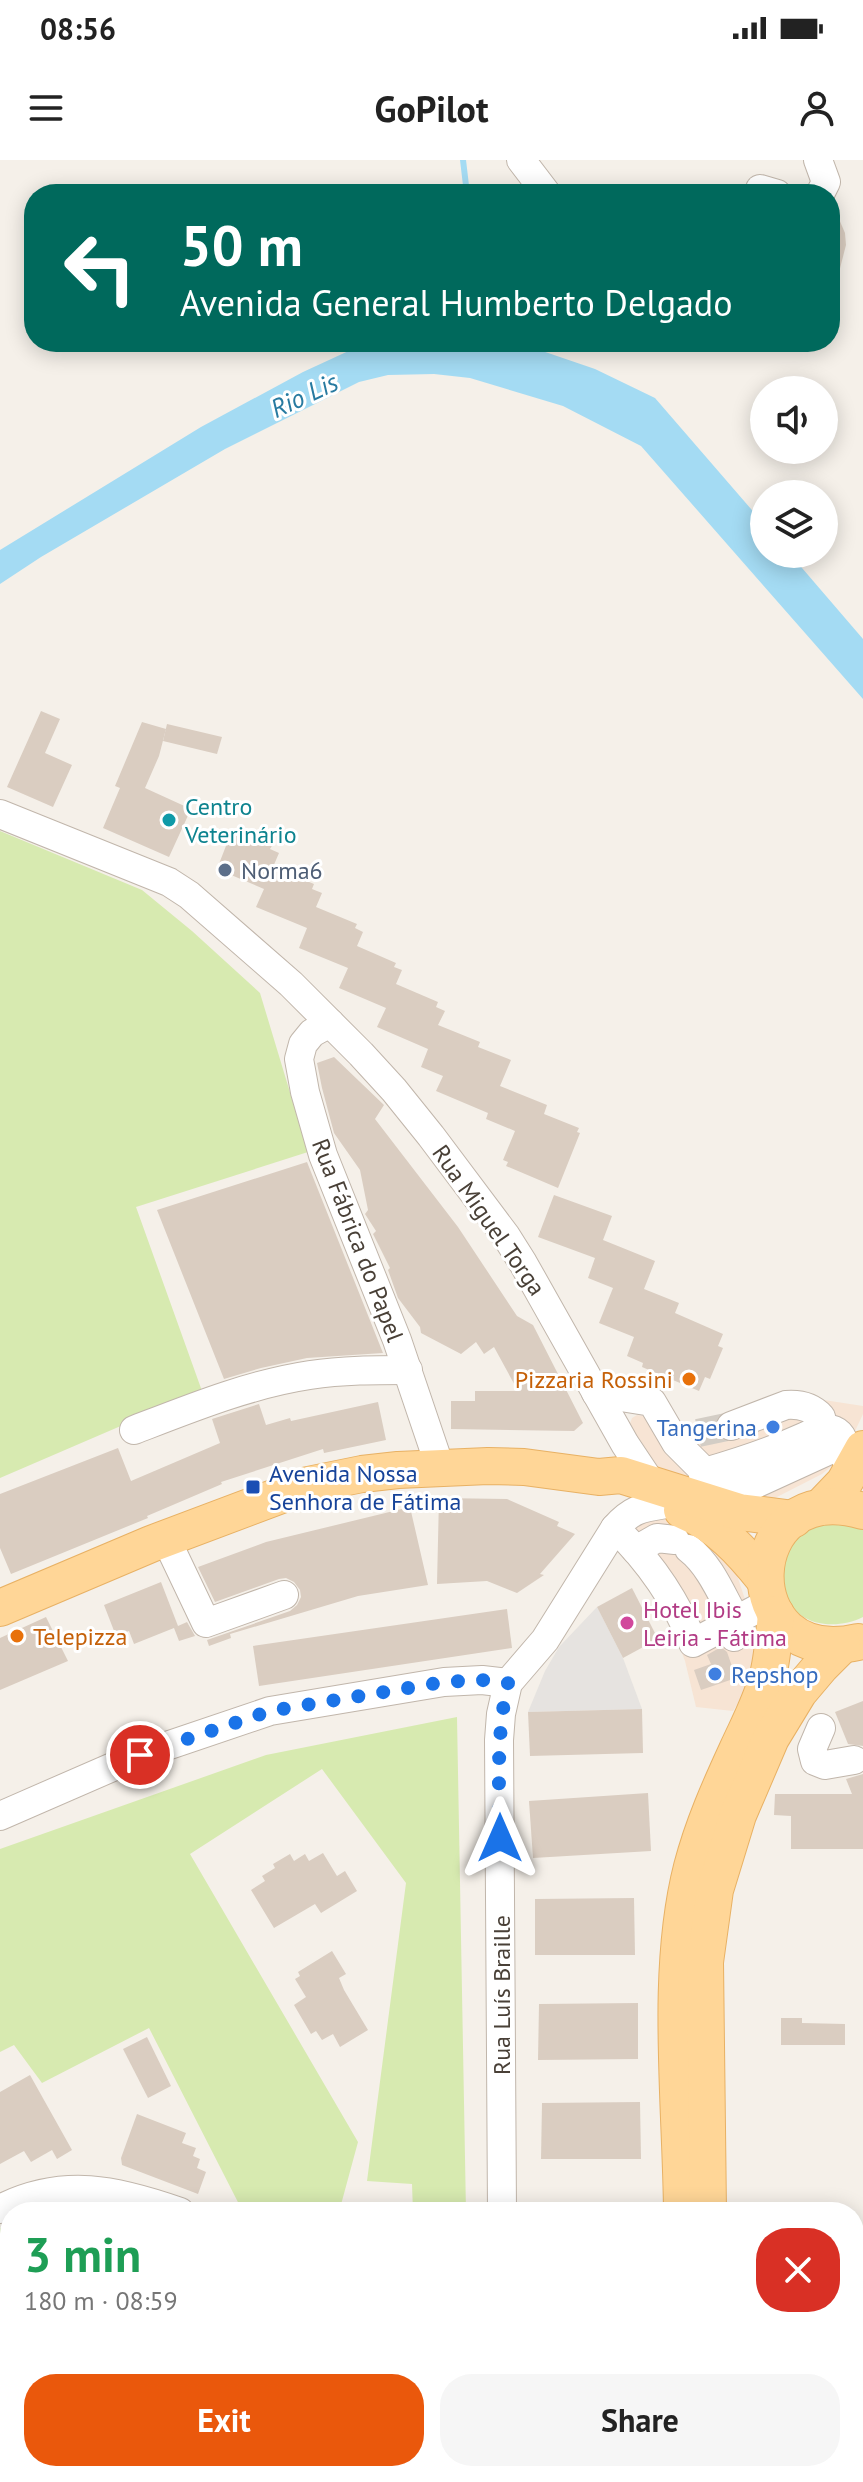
<!DOCTYPE html>
<html lang="en">
<head>
<meta charset="utf-8">
<style>
  :root { --surface:#fff; --page:#f6f6f6; --text:#222; --muted:#767676; --accent:#ea580c }
  body { margin:0; font-family:"PT Sans",sans-serif; background:var(--page); color:var(--text); height:100vh; display:flex; flex-direction:column; font-size:30px; white-space:nowrap }
  * { box-sizing:border-box; margin:0 }
  p { font-size:26px; color:var(--muted) }
  .icon { flex:none; width:44px; height:44px; fill:none; stroke:currentColor; stroke-width:2; stroke-linecap:round; stroke-linejoin:round }
  .map { position:relative; flex:1; overflow:hidden }
  .details { position:absolute; left:0px; top:2042px; width:864px; height:280px; display:flex; flex-direction:column; background:var(--surface); border-radius:32px 32px 0 0; box-shadow:0 4px 20px #0003 }
  .details>* { flex:none }
  .hud { position:absolute; left:24px; top:24px; width:816px; height:168px; border-radius:32px; box-shadow:0 4px 20px #0003; background:#00695c; color:#fff; overflow:hidden }
  .fabs { position:absolute; left:750px; top:216px; display:grid; gap:16px }
  .fabs a { display:grid; place-items:center; width:88px; height:88px; border-radius:50%; background:var(--surface); box-shadow:0 4px 20px #0003; font-size:40px }
  .pin { position:absolute; display:grid; place-items:center; width:68px; height:68px; color:#fff; margin:-34px; border:4px solid #fff; border-radius:50%; box-shadow:0 2px 8px #0007 }
  .me { position:absolute; width:88px; margin:-44px; rotate:0deg; stroke-linejoin:round; filter:drop-shadow(0 0 6px #0008) }
  .turn { display:flex; align-items:center; gap:28px; height:168px; padding:0 24px; font-size:36px }
  .turn .icon { width:104px; height:104px; stroke-width:2.5 }
  .turn b { display:block; font-size:56px; line-height:68px }
  .round { display:grid; place-items:center; flex:none; width:84px; height:84px; border-radius:32px; background:var(--page) }
  .overview { display:flex; align-items:center; justify-content:space-between; height:136px; padding:0 24px }
  h1 { font-size:48px; font-weight:700; line-height:60px; color:#1e9e55 }
  .button { display:flex; gap:16px; margin-top:auto; padding:16px 24px }
  .button a { flex:1; height:92px; border-radius:32px; background:var(--accent); color:#fff; font-size:32px; font-weight:700; line-height:92px; text-align:center }
  .button a+a { background:var(--page); color:var(--text) }
  .status { display:flex; justify-content:space-between; align-items:center; height:56px; padding:0 40px; background:var(--surface); direction:ltr }
  .status svg { height:22px; fill:currentColor }
  header { display:flex; justify-content:space-between; align-items:center; height:104px; padding:0 24px; background:var(--surface); font-size:36px; font-weight:700 }
  .map>svg:first-child { display:block }
  .commercial { fill:#f7e4d4 }
  .green { fill:#d7eab0 }
  .parking { fill:#e6e3e0 }
  .water { fill:#a4dbf3 }
  .lines { fill:none; stroke-linecap:round; stroke-linejoin:round }
  .stream { stroke:#a4dbf3; stroke-width:6 }
  .building { fill:#dacdc1 }
  .minor-tunnel { stroke:#d3cdc5; stroke-width:28; stroke-dasharray:28 14; stroke-linecap:butt }
  .minor-casing { stroke:#c1b6ab; stroke-width:30 }
  .major-casing { stroke:#e8b164; stroke-width:38 }
  .minor { stroke:#fff; stroke-width:28 }
  .major { stroke:#ffd697; stroke-width:36 }
  .route { stroke:#1a73e8; stroke-width:14; stroke-dasharray:0 25.2 }
  .culture-dot { fill:#0f9aa8; stroke:#fff; stroke-width:3 }
  .service-dot { fill:#5c6f8a; stroke:#fff; stroke-width:3 }
  .food-dot { fill:#e8710a; stroke:#fff; stroke-width:3 }
  .shop-dot { fill:#3f7fe0; stroke:#fff; stroke-width:3 }
  .transit-dot { fill:#1a4fb4; stroke:#fff; stroke-width:3 }
  .hotel-dot { fill:#d1479c; stroke:#fff; stroke-width:3 }
  .labels { text-anchor:middle; dominant-baseline:central; stroke-width:6; stroke-linejoin:round; paint-order:stroke }
  .culture-label { font-size:24px; fill:#0d838f; stroke:#fff; text-anchor:start }
  .service-label { font-size:24px; fill:#4e5e75; stroke:#fff; text-anchor:start }
  .street-label { font-size:24px; fill:#494037; stroke:#fff }
  .food-label { font-size:24px; fill:#c56008; stroke:#fff; text-anchor:end }
  .shop-label { font-size:24px; fill:#366cbe; stroke:#fff; text-anchor:end }
  .transit-label { font-size:24px; fill:#164399; stroke:#fff; text-anchor:start }
  .hotel-label { font-size:24px; fill:#b23c85; stroke:#fff; text-anchor:start }
  .water-label { font-size:26px; font-style:italic; fill:#277aa0; stroke:#fff }
</style>
</head>
<body>
<div class="status"><b>08:56</b><svg viewBox="0 0 49 12"><path d="M0 12V9h3v3zM5 12V6h3v6zM10 12V3h3v9zM15 12V0h3v12zM26 1h20v11H26zM47 4h2v5h-2z"/></svg></div>
<header><svg class="icon" aria-label="menu" viewBox="0 0 24 24"><path d="M4 6h16M4 12h16M4 18h16"/></svg>GoPilot<svg class="icon" aria-label="person" viewBox="0 0 24 24"><circle cx="12" cy="8" r="4"/><path d="M4 21q1-7 8-7t8 7"/></svg></header>
<div class="map">
<svg width="863" height="2322" viewBox="0 0 863 2322">
  <rect width="100%" height="100%" fill="#f5f0e9"/>
  <g class="commercial">
    <path d="M 811,1238 L 863,1246 L 863,1254 L 850,1282 L 838,1301 L 822,1314 L 775,1338 L 759,1343 L 655,1312 L 629,1266 L 632,1258 L 637,1255 L 697,1264 Z"/>
    <path d="M 654,1354 L 686,1362 L 735,1409 L 756,1473 L 757,1494 L 750,1523 L 733,1551 L 696,1547 L 685,1501 L 674,1472 L 657,1442 L 613,1382 Z"/>
  </g>
  <g class="green">
    <path d="M 0,671 L 142,730 L 192,771 L 260,833 L 308,992 L 136,1047 L 202,1231 L 0,1318 Z"/>
    <path d="M 825,1361 L 859,1367 L 863,1369 L 863,1457 C 833,1472 791,1465 783,1427 C 782,1422 783,1414 784,1408 C 785,1397 786,1389 793,1380 C 801,1371 815,1366 825,1361 Z"/>
    <path d="M 457,1557 L 466,2052 L 413,2052 L 412,2024 L 367,2021 L 406,1723 L 322,1609 L 190,1694 L 358,1982 L 339,2052 L 243,2052 L 149,1868 L 42,1923 L 14,1885 L 0,1892 L 0,1689 L 266,1595 Z"/>
    <path d="M 10,2063 L 10,2312 L 107,2312 L 107,2322 L 0,2322 L 0,2068 Z"/>
  </g>
  <path class="parking" d="M 597,1447 L 623,1498 L 642,1549 L 528,1552 L 545,1511 L 559,1487 Z"/>
  <path class="water" d="M 368,182 L 516,182 L 595,209 L 655,238 L 764,364 L 764,394 L 790,394 L 863,479 L 863,539 L 641,286 L 563,246 L 470,218 L 434,214 L 388,215 L 359,222 L 225,289 L 41,397 L 0,424 L 0,390 L 201,267 L 303,212 Z"/>
  <g class="lines">
    <path class="stream" d="M 463,0 L 467,34"/>
  </g>
  <g class="building">
    <path d="M 833,45 L 845,73 L 846,85 L 836,124 L 830,124 L 830,48 Z"/>
    <path d="M 41,551 L 60,559 L 45,593 L 72,605 L 53,647 L 7,627 Z"/>
    <path d="M 142,562 L 166,569 L 159,596 L 145,628 L 191,649 L 169,697 L 103,668 L 120,628 L 115,626 Z"/>
    <path d="M 167,564 L 222,577 L 217,594 L 163,581 Z"/>
    <path d="M 244,671 L 273,684 L 270,689 L 279,693 L 273,707 L 314,724 L 312,729 L 322,733 L 316,747 L 357,764 L 355,768 L 363,772 L 357,786 L 396,803 L 394,807 L 402,810 L 396,824 L 438,842 L 436,847 L 445,851 L 438,865 L 480,882 L 478,887 L 511,900 L 500,926 L 547,945 L 544,954 L 579,968 L 577,972 L 580,973 L 558,1028 L 506,1006 L 508,1002 L 503,1000 L 515,971 L 486,959 L 488,953 L 436,931 L 443,916 L 421,907 L 428,889 L 377,867 L 386,848 L 339,828 L 348,808 L 299,788 L 307,768 L 256,747 L 264,729 L 217,709 L 231,673 L 241,677 Z"/>
    <path d="M 334,897 L 384,945 L 375,959 L 458,1067 L 517,1156 L 533,1165 L 583,1263 L 574,1271 L 451,1269 L 451,1241 L 475,1241 L 475,1231 L 518,1231 L 494,1187 L 484,1194 L 476,1182 L 461,1194 L 421,1173 L 420,1167 L 398,1138 L 388,1110 L 390,1108 L 373,1074 L 376,1071 L 365,1054 L 368,1050 L 360,1010 L 334,973 L 322,928 L 317,903 Z"/>
    <path d="M 307,1002 L 383,1193 L 307,1198 L 261,1208 L 224,1219 L 157,1050 Z"/>
    <path d="M 554,1035 L 612,1056 L 603,1080 L 655,1101 L 644,1129 L 679,1143 L 675,1153 L 723,1174 L 718,1186 L 723,1188 L 710,1219 L 705,1217 L 699,1231 L 642,1207 L 643,1203 L 627,1196 L 634,1177 L 599,1163 L 613,1128 L 588,1118 L 595,1098 L 538,1077 Z"/>
    <path d="M 378,1242 L 386,1280 L 324,1293 L 323,1289 L 221,1322 L 222,1324 L 147,1356 L 148,1358 L 11,1414 L 0,1388 L 0,1334 L 118,1288 L 131,1321 L 220,1283 L 212,1259 L 259,1244 L 266,1265 L 290,1258 L 291,1261 Z"/>
    <path d="M 716,1260 L 715,1271 L 720,1278 L 700,1282 L 697,1264 Z"/>
    <path d="M 439,1338 L 507,1339 L 559,1362 L 557,1366 L 575,1374 L 540,1414 L 544,1415 L 517,1433 L 487,1421 L 437,1424 Z"/>
    <path d="M 410,1347 L 428,1425 L 358,1436 L 230,1474 L 231,1478 L 209,1486 L 207,1480 L 290,1451 L 297,1445 L 301,1437 L 300,1430 L 294,1422 L 286,1418 L 279,1419 L 215,1442 L 198,1407 L 266,1382 Z"/>
    <path d="M 161,1422 L 178,1466 L 187,1462 L 195,1476 L 179,1481 L 174,1468 L 134,1484 L 129,1471 L 116,1476 L 104,1445 Z"/>
    <path d="M 632,1428 L 658,1479 L 623,1498 L 597,1447 Z"/>
    <path d="M 507,1449 L 512,1488 L 259,1526 L 253,1486 Z"/>
    <path d="M 46,1457 L 68,1501 L 0,1530 L 0,1478 Z"/>
    <path d="M 721,1487 L 727,1492 L 736,1518 L 701,1530 L 694,1510 L 711,1504 L 707,1495 Z"/>
    <path d="M 863,1541 L 863,1586 L 848,1584 L 835,1552 Z"/>
    <path d="M 642,1549 L 643,1593 L 530,1596 L 528,1552 Z"/>
    <path d="M 863,1614 L 863,1689 L 791,1689 L 791,1656 L 774,1655 L 775,1634 L 852,1634 L 846,1619 Z"/>
    <path d="M 648,1633 L 651,1691 L 533,1698 L 529,1641 Z"/>
    <path d="M 323,1693 L 337,1716 L 345,1711 L 357,1731 L 321,1753 L 315,1744 L 274,1768 L 251,1730 L 265,1721 L 262,1716 L 275,1708 L 273,1704 L 290,1694 L 294,1701 L 305,1694 L 309,1701 Z"/>
    <path d="M 634,1738 L 635,1795 L 535,1795 L 535,1739 Z"/>
    <path d="M 332,1791 L 346,1814 L 339,1818 L 344,1830 L 368,1870 L 340,1887 L 333,1874 L 322,1880 L 316,1871 L 311,1874 L 294,1845 L 306,1837 L 295,1819 L 300,1816 L 298,1812 Z"/>
    <path d="M 638,1843 L 638,1899 L 538,1900 L 539,1844 Z"/>
    <path d="M 781,1858 L 802,1858 L 802,1863 L 845,1864 L 845,1885 L 781,1885 Z"/>
    <path d="M 147,1877 L 171,1926 L 148,1938 L 123,1889 Z"/>
    <path d="M 30,1915 L 72,1990 L 57,1999 L 52,1990 L 31,2002 L 24,1991 L 0,2004 L 0,1932 Z"/>
    <path d="M 640,1942 L 641,1999 L 541,1999 L 542,1943 Z"/>
    <path d="M 137,1954 L 186,1973 L 182,1983 L 196,1988 L 193,1996 L 200,1999 L 197,2008 L 206,2012 L 198,2034 L 122,2005 L 121,1998 Z"/>
  </g>
  <g class="lines">
    <path class="minor-tunnel" d="M 698,1273 L 731,1266"/>
    <g class="minor-casing">
      <g id="minor">
        <path d="M 521,0 L 547,34"/>
        <path d="M 818,0 L 826,22 L 820,34"/>
        <path d="M 760,29 L 777,34"/>
        <path d="M 0,654 L 169,722 L 189,735 L 291,824 L 361,894 L 394,930 L 431,976 L 506,1076 L 523,1103 L 625,1284 L 651,1323"/>
        <path d="M 330,863 L 312,873 L 303,884 L 299,899 L 305,932 L 323,995 L 397,1180 L 440,1307"/>
        <path d="M 596,1233 L 652,1242 L 676,1283 L 705,1312 L 751,1326 L 836,1287 L 846,1290"/>
        <path d="M 731,1266 L 786,1245 C 799,1244 812,1247 821,1257 L 823,1267 L 819,1270"/>
        <path d="M 134,1270 C 191,1248 250,1224 310,1215 C 343,1210 376,1210 408,1210"/>
        <path d="M 703,1315 L 705,1312 C 740,1302 773,1291 806,1276 C 814,1272 821,1267 830,1269 C 844,1272 846,1287 846,1299"/>
        <path d="M 615,1368 C 648,1400 676,1440 693,1483 L 770,1442"/>
        <path d="M 166,1379 L 206,1463 L 284,1435"/>
        <path d="M 689,1389 C 711,1406 723,1438 737,1462 L 734,1477"/>
        <path d="M 636,1390 L 657,1378 L 675,1380"/>
        <path d="M 821,1568 L 812,1589 L 815,1601 L 825,1605 L 854,1600"/>
        <path d="M 0,1656 L 140,1595 L 270,1551 L 444,1522 L 482,1520 L 508,1523"/>
        <path d="M 0,2049 C 63,2017 117,2030 180,2052"/>
        <path d="M 502,2052 L 499,1580 L 501,1554 L 508,1523 L 545,1480 L 615,1368 C 632,1349 641,1348 666,1344"/>
        <path d="M 854,2117 L 863,2117"/>
        <path d="M 467,2312 L 474,2322"/>
        <path d="M 505,2312 L 506,2322"/>
      </g>
    </g>
    <g class="major-casing">
      <g id="major">
        <path d="M 822,1346 L 844,1323 L 863,1289"/>
        <path d="M 682,1350 C 718,1365 741,1390 764,1419"/>
        <path d="M 0,1448 L 151,1384 L 308,1325 L 362,1314 L 398,1310 L 488,1306 L 524,1307 L 599,1317 L 621,1315 L 739,1352 L 794,1359"/>
        <path d="M 858,1482 C 731,1511 737,1314 863,1351"/>
        <path d="M 682,2052 C 681,1943 665,1812 692,1707 C 703,1665 720,1627 738,1588 C 749,1564 762,1540 768,1515 C 773,1495 774,1475 776,1454"/>
        <path d="M 708,2052 L 705,1802 L 715,1730 L 738,1655 L 771,1578 L 799,1532 L 821,1506 L 842,1485"/>
        <path d="M 687,2312 L 687,2322"/>
        <path d="M 712,2312 L 713,2322"/>
      </g>
    </g>
    <use href="#minor" class="minor"/>
    <use href="#major" class="major"/>
  </g>
  <g class="lines">
    <path class="route" d="M 140,1595 L 270,1551 L 444,1522 L 482,1520 L 508,1523 C 496,1574 499,1625 500,1678"/>
  </g>
  <circle class="culture-dot" cx="169" cy="660" r="8"/>
  <circle class="service-dot" cx="225" cy="710" r="8"/>
  <g class="food-dot">
    <circle cx="689" cy="1219" r="8"/>
    <circle cx="17" cy="1476" r="8"/>
  </g>
  <g class="shop-dot">
    <circle cx="773" cy="1267" r="8"/>
    <circle cx="715" cy="1514" r="8"/>
  </g>
  <rect class="transit-dot" x="245" y="1319" width="16" height="16" rx="4"/>
  <circle class="hotel-dot" cx="627" cy="1463" r="8"/>
  <g class="labels">
    <g class="culture-label">
      <text x="185" y="646">Centro<tspan x="185" dy="28">Veterinário</tspan></text>
    </g>
    <g class="service-label">
      <text x="241" y="710">Norma6</text>
    </g>
    <g class="street-label">
      <text transform="translate(489 1060) rotate(55)">Rua Miguel Torga</text>
      <text transform="translate(358 1080) rotate(69)">Rua Fábrica do Papel</text>
      <text transform="translate(501 1835) rotate(-90)">Rua Luís Braille</text>
    </g>
    <g class="food-label">
      <text x="673" y="1219">Pizzaria Rossini</text>
      <text x="33" y="1476" text-anchor="start">Telepizza</text>
    </g>
    <g class="shop-label">
      <text x="757" y="1267">Tangerina</text>
      <text x="731" y="1514" text-anchor="start">Repshop</text>
    </g>
    <g class="transit-label">
      <text x="269" y="1313">Avenida Nossa<tspan x="269" dy="28">Senhora de Fátima</tspan></text>
    </g>
    <g class="hotel-label">
      <text x="643" y="1449">Hotel Ibis<tspan x="643" dy="28">Leiria - Fátima</tspan></text>
    </g>
    <g class="water-label">
      <text transform="translate(304 235) rotate(-25)">Rio Lis</text>
    </g>
  </g>
</svg>
<div class="fabs">
<a><svg class="icon" aria-label="sound" viewBox="0 0 24 24"><path d="M4 9h4l5-4v14l-5-4H4zM17 9q2 3 0 6"/></svg></a>
<a><svg class="icon" aria-label="layers" viewBox="0 0 24 24"><path d="M12 4l9 5-9 5-9-5zM3 14l9 5 9-5"/></svg></a>
</div>
<div class="pin" style="left:140px;top:1595px;background:#d93025"><svg class="icon" aria-label="arrive" viewBox="0 0 24 24"><path d="M6 21V4h12l-3 4 3 4H6"/></svg></div>
<svg class="me" style="left:500px;top:1678px" viewBox="-20 -20 40 40"><path d="M0-17L14 15 0 8-14 15z" fill="#1a73e8" stroke="#fff" stroke-width="4"/></svg>
<div class="hud">
<div class="turn"><svg class="icon" aria-label="left" viewBox="0 0 24 24"><path d="M17 20v-9H6M10 6l-5 5 5 5"/></svg><div><b>50 m</b>Avenida General Humberto Delgado</div></div>
</div>
<section class="details">
<div class="overview"><div><h1>3 min</h1><p>180 m · 08:59</p></div><a class="round" style="background:#d93025;color:#fff"><svg class="icon" aria-label="close" viewBox="0 0 24 24"><path d="M6 6l12 12M18 6L6 18"/></svg></a></div>
<div class="button"><a>Exit</a><a>Share</a></div>
</section>
</div>
</body>
</html>
